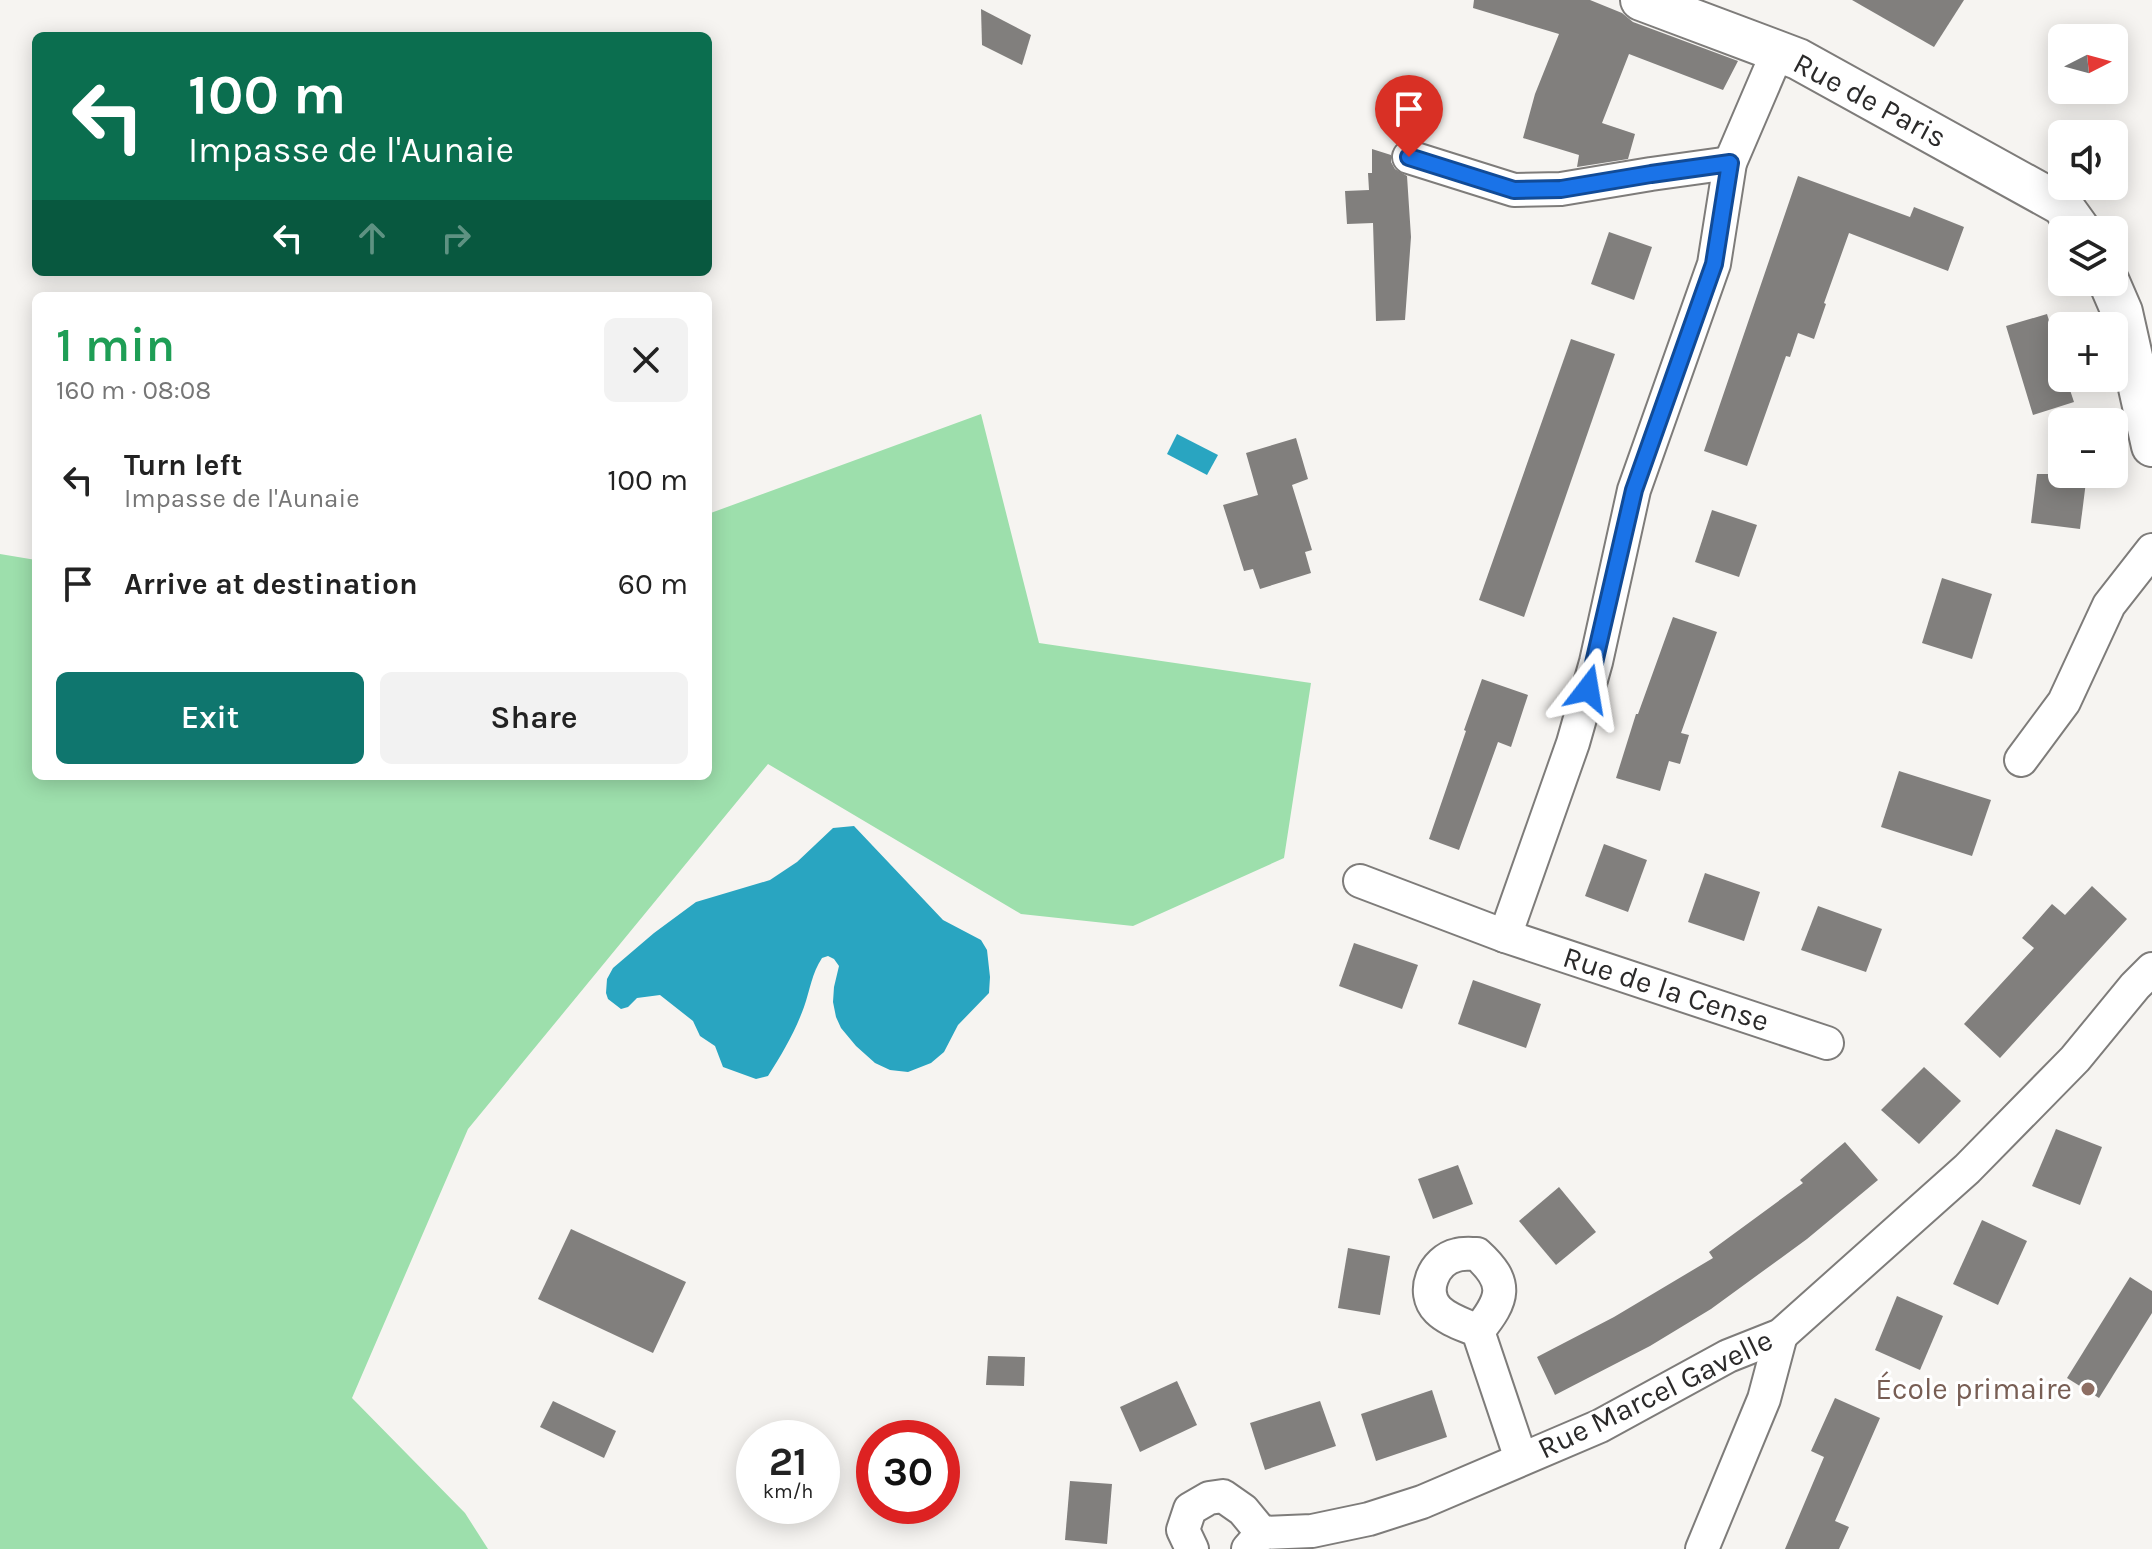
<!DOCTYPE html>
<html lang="en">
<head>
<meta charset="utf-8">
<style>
  :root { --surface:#fff; --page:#f2f2f2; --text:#222; --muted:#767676; --accent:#0f766e }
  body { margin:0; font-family:Karla,sans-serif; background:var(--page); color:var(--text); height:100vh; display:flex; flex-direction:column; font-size:30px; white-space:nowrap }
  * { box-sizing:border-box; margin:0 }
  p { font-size:26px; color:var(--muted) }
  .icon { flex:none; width:44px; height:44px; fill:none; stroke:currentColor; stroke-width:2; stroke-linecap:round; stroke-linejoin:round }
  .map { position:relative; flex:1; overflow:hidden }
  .details { position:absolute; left:32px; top:292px; width:680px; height:488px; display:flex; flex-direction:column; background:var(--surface); border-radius:12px; box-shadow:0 4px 20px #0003 }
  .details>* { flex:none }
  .guide { position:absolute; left:32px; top:32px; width:680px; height:244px; border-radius:12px; box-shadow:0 4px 20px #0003; background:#0b6e4f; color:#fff; overflow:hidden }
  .needle { width:52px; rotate:84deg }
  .buttons { position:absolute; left:2048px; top:24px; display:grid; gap:16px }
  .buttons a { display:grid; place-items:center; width:80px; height:80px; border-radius:12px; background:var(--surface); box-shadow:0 4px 20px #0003; font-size:40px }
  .speed { position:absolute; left:736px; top:1420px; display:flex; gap:16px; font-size:40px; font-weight:700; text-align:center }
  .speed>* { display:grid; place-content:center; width:104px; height:104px; border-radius:50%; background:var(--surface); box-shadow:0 4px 20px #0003; line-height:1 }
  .speed small { font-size:20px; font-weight:400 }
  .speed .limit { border:12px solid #d22; background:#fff; color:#111 }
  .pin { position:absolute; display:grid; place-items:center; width:68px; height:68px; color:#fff; margin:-82px -34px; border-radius:50% 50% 50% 0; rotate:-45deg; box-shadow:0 0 8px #0007 }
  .pin .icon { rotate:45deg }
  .me { position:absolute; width:88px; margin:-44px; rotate:14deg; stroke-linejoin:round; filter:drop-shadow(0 0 6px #0008) }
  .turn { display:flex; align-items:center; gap:28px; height:168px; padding:0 24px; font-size:36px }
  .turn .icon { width:104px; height:104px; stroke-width:2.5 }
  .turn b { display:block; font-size:56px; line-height:68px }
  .lanes { display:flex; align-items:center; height:76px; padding:0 24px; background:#0003; justify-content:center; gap:40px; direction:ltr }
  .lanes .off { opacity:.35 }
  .round { display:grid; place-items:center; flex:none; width:84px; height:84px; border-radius:12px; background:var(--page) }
  .head { display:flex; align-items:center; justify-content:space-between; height:136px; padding:0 24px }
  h1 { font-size:48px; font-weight:600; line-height:60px; color:#1e9e55 }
  .button { display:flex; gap:16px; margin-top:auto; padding:16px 24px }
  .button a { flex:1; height:92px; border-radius:12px; background:var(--accent); color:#fff; font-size:32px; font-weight:600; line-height:92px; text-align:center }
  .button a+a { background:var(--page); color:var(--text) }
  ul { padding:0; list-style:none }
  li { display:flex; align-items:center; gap:24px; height:104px; padding:0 24px }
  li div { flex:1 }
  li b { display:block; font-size:30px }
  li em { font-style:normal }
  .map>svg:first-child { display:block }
  .green { fill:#9ddfac }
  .water { fill:#29a5c1 }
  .building { fill:#817f7d }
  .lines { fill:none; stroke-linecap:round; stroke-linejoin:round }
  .minor-casing { stroke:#7e7c7a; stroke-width:36 }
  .tertiary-casing { stroke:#7e7c7a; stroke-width:44 }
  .minor { stroke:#fff; stroke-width:32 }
  .tertiary { stroke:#fff; stroke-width:40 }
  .route-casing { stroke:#114b97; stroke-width:20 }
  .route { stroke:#1a73e8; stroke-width:14 }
  .education-dot { fill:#8d6e63; stroke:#fff; stroke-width:3 }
  .labels { text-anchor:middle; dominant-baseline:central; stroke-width:6; stroke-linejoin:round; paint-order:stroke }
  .street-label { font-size:30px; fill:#2b2a2a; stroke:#fff }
  .education-label { font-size:30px; fill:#785e54; stroke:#fff; text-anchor:end }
</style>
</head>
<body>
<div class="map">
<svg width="2152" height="1549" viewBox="0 0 2152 1549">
  <rect width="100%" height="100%" fill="#f6f4f1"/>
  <path class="green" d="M 981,414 L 1039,643 L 1311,683 L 1284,858 L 1133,926 L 1021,914 L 768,764 L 468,1129 L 352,1398 L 465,1513 L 488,1549 L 0,1549 L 0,554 L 36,560 L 36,776 L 708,776 L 708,514 Z"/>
  <g class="water">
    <path d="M 1177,434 L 1218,455 L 1207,475 L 1167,454 Z"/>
    <path d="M 854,826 L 943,920 L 981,940 L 987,950 L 990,977 L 989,993 L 958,1025 L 944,1052 L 931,1063 L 908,1072 L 890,1070 L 875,1063 L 856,1046 L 841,1028 L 836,1017 L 833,1002 L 834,987 L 839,966 L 834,959 L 828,956 L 822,958 C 812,973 810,990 804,1007 C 795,1032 782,1054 768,1076 L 756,1079 L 723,1067 L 715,1046 L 700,1036 L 693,1021 L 660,995 L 637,998 L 628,1007 L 621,1009 L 608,999 L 606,993 L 607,979 L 613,968 L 654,933 L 696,902 L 770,880 L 797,862 L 833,828 Z"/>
  </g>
  <g class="building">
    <path d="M 1474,0 L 1590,0 L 1622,13 L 1633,22 L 1738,61 L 1723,90 L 1629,54 L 1602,123 L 1635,134 L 1628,159 L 1577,167 L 1579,155 L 1523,138 L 1535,94 L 1559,34 L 1473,8 Z"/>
    <path d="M 1852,0 L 1964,0 L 1934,47 Z"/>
    <path d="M 981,9 L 1031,35 L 1022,65 L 982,45 Z"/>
    <path d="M 1372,149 L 1391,155 L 1391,162 L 1395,169 L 1407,176 L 1411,237 L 1405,320 L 1376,321 L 1373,223 L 1347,224 L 1345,191 L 1369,190 L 1368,173 L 1372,173 Z"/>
    <path d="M 1798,176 L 1910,217 L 1914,207 L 1964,227 L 1948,271 L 1849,233 L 1824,303 L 1826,304 L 1814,339 L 1798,333 L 1790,357 L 1786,356 L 1747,466 L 1704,451 Z"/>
    <path d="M 1609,232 L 1652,247 L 1634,300 L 1591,284 Z"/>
    <path d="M 2047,314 L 2062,364 L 2062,378 L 2066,378 L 2074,402 L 2033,415 L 2006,326 Z"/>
    <path d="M 1571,339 L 1615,354 L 1524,617 L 1479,600 Z"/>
    <path d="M 1296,438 L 1308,479 L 1292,485 L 1312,550 L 1305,552 L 1311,573 L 1260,589 L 1253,569 L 1244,571 L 1223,505 L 1258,495 L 1246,453 Z"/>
    <path d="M 2037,474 L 2087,474 L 2080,529 L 2031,523 Z"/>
    <path d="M 1712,510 L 1757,525 L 1739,577 L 1695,562 Z"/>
    <path d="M 1942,578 L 1992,594 L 1972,659 L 1922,643 Z"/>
    <path d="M 1673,617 L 1717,632 L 1681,733 L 1689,735 L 1680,764 L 1669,761 L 1660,791 L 1616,778 L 1636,714 L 1638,714 Z"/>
    <path d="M 1482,679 L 1528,695 L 1511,747 L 1498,742 L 1459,850 L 1429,839 L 1466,731 L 1464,730 Z"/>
    <path d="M 1899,771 L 1991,800 L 1972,856 L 1881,827 Z"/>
    <path d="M 1604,844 L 1647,860 L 1628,912 L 1585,896 Z"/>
    <path d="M 1705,873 L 1760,892 L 1744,941 L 1688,922 Z"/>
    <path d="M 2092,886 L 2127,919 L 2000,1058 L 1964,1024 L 2034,948 L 2022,938 L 2052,904 L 2065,915 Z"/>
    <path d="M 1818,906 L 1882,929 L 1866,972 L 1801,950 Z"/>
    <path d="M 1354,943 L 1418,965 L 1402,1009 L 1339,986 Z"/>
    <path d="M 1473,980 L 1541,1004 L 1526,1048 L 1458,1024 Z"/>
    <path d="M 1924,1067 L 1961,1101 L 1919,1144 L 1881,1110 Z"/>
    <path d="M 2056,1129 L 2102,1147 L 2080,1205 L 2032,1186 Z"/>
    <path d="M 1845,1142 L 1878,1180 L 1807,1239 L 1711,1309 L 1650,1346 L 1555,1395 L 1537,1357 L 1614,1317 L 1713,1258 L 1709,1252 L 1803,1183 L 1800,1180 Z"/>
    <path d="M 1458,1165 L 1473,1204 L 1433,1219 L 1418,1179 Z"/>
    <path d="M 1559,1187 L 1596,1232 L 1556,1265 L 1519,1221 Z"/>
    <path d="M 1982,1220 L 2027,1241 L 1998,1305 L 1953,1284 Z"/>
    <path d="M 571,1229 L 686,1282 L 653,1353 L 538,1299 Z"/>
    <path d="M 1348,1248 L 1390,1256 L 1380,1315 L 1338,1308 Z"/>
    <path d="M 2130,1277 L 2152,1291 L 2152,1313 L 2099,1398 L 2067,1378 Z"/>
    <path d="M 1897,1296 L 1943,1316 L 1920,1370 L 1875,1350 Z"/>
    <path d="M 988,1356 L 1025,1357 L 1024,1386 L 986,1385 Z"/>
    <path d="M 1177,1381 L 1197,1425 L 1140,1452 L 1120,1407 Z"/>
    <path d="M 1432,1390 L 1447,1437 L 1376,1461 L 1361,1414 Z"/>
    <path d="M 1835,1398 L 1880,1418 L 1835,1521 L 1849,1527 L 1839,1549 L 1785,1549 L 1824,1457 L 1811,1451 Z"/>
    <path d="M 553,1401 L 616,1431 L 604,1458 L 540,1427 Z"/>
    <path d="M 1320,1401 L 1336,1446 L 1265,1470 L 1250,1423 Z"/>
    <path d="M 1070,1481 L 1112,1484 L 1107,1544 L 1065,1540 Z"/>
  </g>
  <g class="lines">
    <g class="minor-casing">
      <g id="minor">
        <path d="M 1778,51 L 1730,163 L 1714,264 L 1634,490 L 1596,662 L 1573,743 L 1505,936 L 1827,1043"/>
        <path d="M 1409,157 L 1514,190 L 1561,189 L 1651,174 L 1730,163"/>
        <path d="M 2021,760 L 2064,702 L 2109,605 L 2152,550"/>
        <path d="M 1360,881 L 1505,936"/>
        <path d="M 1478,1331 C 1465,1325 1448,1320 1438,1310 C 1420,1292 1434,1260 1457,1255 C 1463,1253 1471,1254 1477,1254 C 1509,1283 1504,1299 1478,1331 L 1521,1459"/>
        <path d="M 1192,1549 L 1183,1530 L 1190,1509 L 1209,1498 L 1223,1496 L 1243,1510 L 1262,1533"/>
        <path d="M 1248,1549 L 1262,1533 L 1312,1531 L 1369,1519 L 1422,1502 L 1600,1426 L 1728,1356 L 1781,1335 L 1967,1169 L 2075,1059 L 2135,986 L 2152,969"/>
        <path d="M 1702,1549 L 1764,1399 L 1781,1335"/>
      </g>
    </g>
    <g class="tertiary-casing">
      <g id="tertiary">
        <path d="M 1641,0 L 1798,59 L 2062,205 L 2080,230"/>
        <path d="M 2109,282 L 2122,312 L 2152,446"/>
      </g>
    </g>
    <use href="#minor" class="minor"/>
    <use href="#tertiary" class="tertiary"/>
  </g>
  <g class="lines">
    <g class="route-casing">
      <path id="route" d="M 1409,157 L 1514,190 L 1561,189 L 1651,174 L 1730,163 L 1714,264 L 1634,490 L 1588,689"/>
    </g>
    <use href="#route" class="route"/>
  </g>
  <circle class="education-dot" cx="2088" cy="1389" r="8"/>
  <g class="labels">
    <g class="street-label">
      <text transform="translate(1870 100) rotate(28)">Rue de Paris</text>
      <text transform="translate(1666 989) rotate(18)">Rue de la Cense</text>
      <text transform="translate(1655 1394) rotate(-26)">Rue Marcel Gavelle</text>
    </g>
    <g class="education-label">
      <text x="2072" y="1389">École primaire</text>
    </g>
  </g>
</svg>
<div class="buttons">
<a><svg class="needle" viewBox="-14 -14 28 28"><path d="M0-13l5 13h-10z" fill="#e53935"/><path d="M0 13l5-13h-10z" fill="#767676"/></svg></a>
<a><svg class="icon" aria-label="sound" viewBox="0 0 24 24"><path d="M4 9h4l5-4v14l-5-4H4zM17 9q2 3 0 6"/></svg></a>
<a><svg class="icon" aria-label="layers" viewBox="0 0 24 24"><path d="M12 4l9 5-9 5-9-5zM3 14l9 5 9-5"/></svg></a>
<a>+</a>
<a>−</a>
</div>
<div class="speed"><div>21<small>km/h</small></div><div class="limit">30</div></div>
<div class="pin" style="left:1409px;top:157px;background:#d93025"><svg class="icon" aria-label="arrive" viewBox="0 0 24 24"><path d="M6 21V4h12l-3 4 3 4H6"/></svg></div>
<svg class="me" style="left:1588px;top:689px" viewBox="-20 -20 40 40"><path d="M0-17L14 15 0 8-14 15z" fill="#1a73e8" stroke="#fff" stroke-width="4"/></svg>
<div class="guide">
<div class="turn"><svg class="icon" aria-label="left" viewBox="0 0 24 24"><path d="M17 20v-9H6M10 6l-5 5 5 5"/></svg><div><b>100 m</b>Impasse de l'Aunaie</div></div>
<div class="lanes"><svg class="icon" aria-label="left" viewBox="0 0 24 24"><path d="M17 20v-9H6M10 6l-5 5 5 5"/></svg><svg class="icon off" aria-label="ahead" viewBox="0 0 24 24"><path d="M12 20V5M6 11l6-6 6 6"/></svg><svg class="icon off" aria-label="right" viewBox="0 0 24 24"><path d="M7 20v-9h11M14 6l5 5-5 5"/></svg></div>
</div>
<section class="details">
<div class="head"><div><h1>1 min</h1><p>160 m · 08:08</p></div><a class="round"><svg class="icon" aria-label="close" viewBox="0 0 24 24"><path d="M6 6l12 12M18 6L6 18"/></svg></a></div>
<ul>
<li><svg class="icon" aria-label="left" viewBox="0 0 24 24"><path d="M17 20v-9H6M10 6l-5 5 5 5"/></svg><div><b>Turn left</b><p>Impasse de l'Aunaie</p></div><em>100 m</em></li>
<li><svg class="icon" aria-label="arrive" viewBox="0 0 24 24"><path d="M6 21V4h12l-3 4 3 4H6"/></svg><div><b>Arrive at destination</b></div><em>60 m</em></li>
</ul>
<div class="button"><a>Exit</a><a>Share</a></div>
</section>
</div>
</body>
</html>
